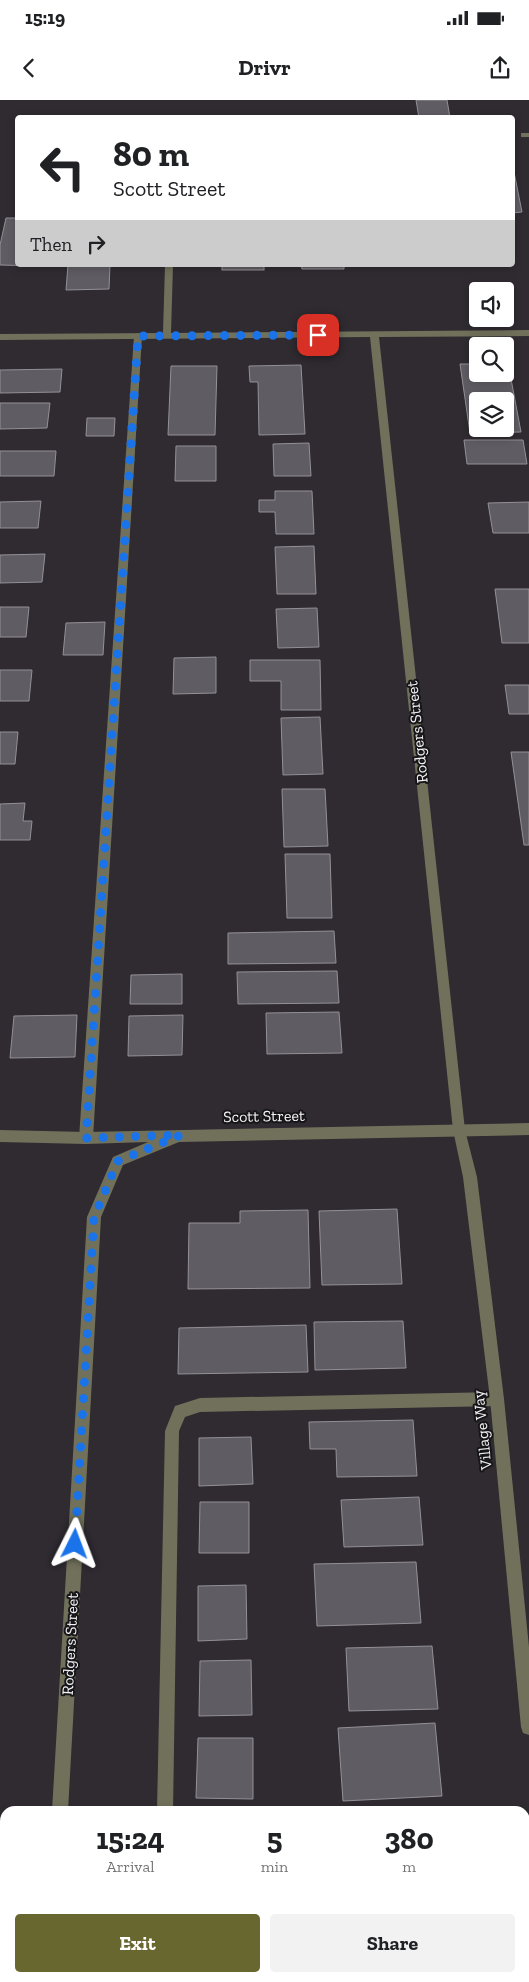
<!DOCTYPE html>
<html lang="en">
<head>
<meta charset="utf-8">
<style>
  :root { --surface:#fff; --page:#f2f2f2; --text:#202124; --muted:#757577; --accent:#696730 }
  body { margin:0; font-family:"Zilla Slab",serif; background:var(--page); color:var(--text); height:100vh; display:flex; flex-direction:column; font-size:19px; white-space:nowrap }
  * { box-sizing:border-box; margin:0 }
  p { font-size:16px; color:var(--muted) }
  .icon { flex:none; width:28px; height:28px; fill:none; stroke:currentColor; stroke-width:2; stroke-linecap:round; stroke-linejoin:round }
  .map { position:relative; flex:1; overflow:hidden }
  .drawer { position:absolute; left:0px; top:1706px; width:530px; height:176px; display:flex; flex-direction:column; background:var(--surface); border-radius:15px 15px 0 0; box-shadow:0 2px 8px #0003 }
  .drawer>* { flex:none }
  .top-card { position:absolute; left:15px; top:15px; width:500px; height:152px; border-radius:5px; box-shadow:0 2px 8px #0003; background:#fff; color:var(--text); overflow:hidden }
  .tools { position:absolute; left:469px; top:182px; display:grid; gap:10px }
  .tools a { display:grid; place-items:center; width:45px; height:45px; border-radius:5px; background:var(--surface); box-shadow:0 2px 8px #0003; font-size:25px }
  .pin { position:absolute; display:grid; place-items:center; width:42px; height:42px; color:#fff; margin:-21px; border-radius:10px; box-shadow:0 2px 8px #0006 }
  .me { position:absolute; width:55px; margin:-28px; rotate:3deg; stroke-linejoin:round; filter:drop-shadow(0 0 4px #0008) }
  .turn { display:flex; align-items:center; gap:18px; height:105px; padding:0 15px; font-size:22px }
  .turn .icon { width:65px; height:65px; stroke-width:2.5 }
  .turn b { display:block; font-size:35px; line-height:42px }
  .then { display:flex; align-items:center; height:48px; padding:0 15px; background:#0003; gap:10px; font-size:19px }
  .eta { display:flex; justify-content:space-evenly; align-items:center; height:85px; text-align:center }
  .eta b { font-size:30px; font-weight:700; line-height:35px }
  .button { display:flex; gap:10px; margin-top:auto; padding:10px 15px }
  .button a { flex:1; height:58px; border-radius:5px; background:var(--accent); color:#fff; font-size:20px; font-weight:700; line-height:58px; text-align:center }
  .button a+a { background:var(--page); color:var(--text) }
  .status { display:flex; justify-content:space-between; align-items:center; height:35px; padding:0 25px; background:var(--surface); direction:ltr }
  .status svg { height:14px; fill:currentColor }
  header { display:flex; justify-content:space-between; align-items:center; height:65px; padding:0 15px; background:var(--surface); font-size:22px; font-weight:700 }
  .map>svg:first-child { display:block }
  .building { fill:#605c63; stroke:#949097; fill-rule:evenodd }
  .lines { fill:none; stroke-linecap:round; stroke-linejoin:round }
  .service { fill:#71715b; fill-rule:evenodd }
  .minor { fill:#71715b; fill-rule:evenodd }
  .tertiary { fill:#71715b; fill-rule:evenodd }
  .route { stroke:#1a73e8; stroke-width:9; stroke-dasharray:0 16.2 }
  .labels { text-anchor:middle; dominant-baseline:central; stroke-width:4; stroke-linejoin:round; paint-order:stroke }
  .street-label { font-size:16px; fill:#f4f2f6; stroke:#161517 }
</style>
</head>
<body>
<div class="status"><b>15:19</b><svg viewBox="0 0 49 12"><path d="M0 12V9h3v3zM5 12V6h3v6zM10 12V3h3v9zM15 12V0h3v12zM26 1h20v11H26zM47 4h2v5h-2z"/></svg></div>
<header><svg class="icon" aria-label="back" viewBox="0 0 24 24"><path d="M15 5l-7 7 7 7"/></svg>Drivr<svg class="icon" aria-label="share" viewBox="0 0 24 24"><path d="M12 15V3M7 8l5-5 5 5M5 13v7h14v-7"/></svg></header>
<div class="map">
<svg width="529" height="1882" viewBox="0 0 529 1882">
  <rect width="100%" height="100%" fill="#2f2b31"/>
  <g class="building">
    <path d="M 416,0 L 447,0 L 450,18 L 419,18 Z"/>
    <path d="M 512,72 L 514,72 L 522,112 L 512,113 Z"/>
    <path d="M 6,118 L 18,118 L 18,165 L 38,166 L 0,165 L 0,145 Z"/>
    <path d="M 68,165 L 110,165 L 109,189 L 66,190 Z"/>
    <rect x="222" y="165" width="42" height="5"/>
    <path d="M 301,165 L 344,165 L 344,169 L 302,169 Z"/>
    <path d="M 505,263 L 508,263 L 521,332 L 470,333 L 460,264 L 478,264 L 478,274 L 505,274 ZM 478,301 L 505,301 L 505,329 L 478,329 Z"/>
    <path d="M 301,265 L 305,334 L 259,335 L 258,282 L 250,282 L 249,266 Z"/>
    <path d="M 171,266 L 217,266 L 215,335 L 168,335 Z"/>
    <path d="M 62,269 L 60,292 L 0,293 L 0,270 Z"/>
    <path d="M 0,303 L 50,303 L 47,328 L 0,329 Z"/>
    <path d="M 87,318 L 115,318 L 114,336 L 86,336 Z"/>
    <path d="M 464,340 L 523,340 L 527,364 L 467,364 Z"/>
    <path d="M 309,343 L 311,376 L 274,376 L 273,344 Z"/>
    <path d="M 176,346 L 216,346 L 216,381 L 175,381 Z"/>
    <path d="M 0,351 L 56,351 L 54,376 L 0,376 Z"/>
    <path d="M 275,391 L 312,391 L 314,434 L 276,434 L 275,412 L 259,412 L 259,400 L 275,400 Z"/>
    <path d="M 41,401 L 38,428 L 0,428 L 0,402 Z"/>
    <path d="M 529,402 L 529,433 L 493,433 L 488,403 Z"/>
    <path d="M 314,446 L 316,494 L 277,494 L 275,447 Z"/>
    <path d="M 45,454 L 42,482 L 0,483 L 0,455 Z"/>
    <path d="M 495,489 L 529,489 L 529,543 L 502,543 Z"/>
    <path d="M 0,507 L 29,507 L 26,537 L 0,537 Z"/>
    <path d="M 317,508 L 319,547 L 278,548 L 276,509 Z"/>
    <path d="M 105,522 L 103,555 L 63,555 L 66,523 Z"/>
    <path d="M 216,557 L 216,593 L 173,594 L 174,558 Z"/>
    <path d="M 250,560 L 320,560 L 321,610 L 281,610 L 281,581 L 250,581 Z"/>
    <path d="M 0,570 L 32,570 L 29,601 L 0,601 Z"/>
    <path d="M 505,585 L 529,585 L 529,614 L 509,614 Z"/>
    <path d="M 320,617 L 323,674 L 283,675 L 281,618 Z"/>
    <path d="M 0,632 L 18,632 L 15,664 L 0,664 Z"/>
    <path d="M 511,652 L 529,652 L 529,745 L 524,745 Z"/>
    <path d="M 282,689 L 325,689 L 328,746 L 284,747 Z"/>
    <path d="M 25,703 L 23,721 L 32,721 L 30,740 L 0,740 L 0,704 Z"/>
    <path d="M 285,754 L 330,754 L 332,818 L 287,818 Z"/>
    <path d="M 334,831 L 336,863 L 228,864 L 228,833 Z"/>
    <path d="M 337,871 L 339,903 L 238,904 L 237,872 Z"/>
    <path d="M 182,874 L 182,904 L 130,904 L 131,875 Z"/>
    <path d="M 339,912 L 342,953 L 267,954 L 266,913 Z"/>
    <path d="M 77,915 L 75,957 L 10,958 L 14,916 Z"/>
    <path d="M 183,915 L 182,955 L 128,956 L 129,916 Z"/>
    <path d="M 397,1109 L 402,1184 L 322,1185 L 319,1111 Z"/>
    <path d="M 308,1110 L 310,1188 L 188,1189 L 189,1123 L 240,1123 L 240,1111 Z"/>
    <path d="M 403,1221 L 406,1268 L 315,1270 L 314,1222 Z"/>
    <path d="M 306,1225 L 308,1272 L 178,1274 L 179,1228 Z"/>
    <path d="M 413,1320 L 417,1376 L 337,1377 L 336,1349 L 310,1349 L 309,1322 Z"/>
    <path d="M 251,1337 L 253,1384 L 199,1386 L 199,1338 Z"/>
    <path d="M 419,1397 L 423,1445 L 344,1447 L 341,1400 Z"/>
    <path d="M 200,1402 L 249,1402 L 249,1453 L 199,1453 Z"/>
    <path d="M 416,1462 L 421,1523 L 317,1526 L 314,1464 Z"/>
    <path d="M 246,1485 L 247,1539 L 198,1541 L 198,1486 Z"/>
    <path d="M 432,1546 L 438,1609 L 349,1611 L 346,1548 Z"/>
    <path d="M 251,1560 L 252,1615 L 199,1616 L 200,1561 Z"/>
    <path d="M 435,1623 L 442,1696 L 343,1701 L 338,1628 Z"/>
    <path d="M 198,1638 L 253,1638 L 253,1699 L 196,1698 Z"/>
    <path d="M 199,1878 L 254,1878 L 255,1882 L 199,1882 Z"/>
    <path d="M 357,1878 L 449,1878 L 450,1882 L 357,1882 Z"/>
  </g>
  <g class="lines">
    <g class="service">
      <path d="M 138,233 L 142,236 L 93,1038 L 91,1042 L 86,1044 L 81,1042 L 79,1038 L 134,236 Z"/>
      <path d="M 497,1292 L 502,1294 L 504,1299 L 502,1304 L 497,1306 L 200,1312 L 185,1317 L 179,1331 L 173,1711 L 157,1711 L 165,1331 L 175,1306 L 200,1298 Z"/>
      <path d="M 153,1878 L 170,1878 L 171,1882 L 153,1882 Z"/>
    </g>
    <g class="minor">
      <rect x="521" y="33" width="8" height="4"/>
      <path d="M 165,165 L 173,165 L 171,233 L 529,230 L 529,236 L 379,237 L 465,1030 L 477,1077 L 504,1299 L 529,1547 L 529,1635 L 523,1633 L 521,1627 L 490,1299 L 463,1077 L 453,1030 L 370,237 L 0,240 L 0,234 L 163,233 Z"/>
    </g>
    <g class="tertiary">
      <path d="M 529,1023 L 529,1035 L 179,1042 L 123,1065 L 101,1117 L 68,1711 L 52,1711 L 87,1117 L 113,1057 L 148,1042 L 86,1044 L 0,1042 L 0,1030 L 86,1032 Z"/>
      <path d="M 42,1878 L 60,1878 L 59,1882 L 41,1882 Z"/>
    </g>
  </g>
  <g class="lines">
    <path class="route" d="M 75,1444 L 94,1117 L 118,1061 L 181,1035 L 86,1038 L 138,236 L 318,235"/>
  </g>
  <g class="labels">
    <g class="street-label">
      <text transform="translate(417 632) rotate(-96)">Rodgers Street</text>
      <text transform="translate(264 1016) rotate(-1)">Scott Street</text>
      <text transform="translate(482 1330) rotate(-96)">Village Way</text>
      <text transform="translate(70 1544) rotate(-87)">Rodgers Street</text>
    </g>
  </g>
</svg>
<div class="tools">
<a><svg class="icon" aria-label="sound" viewBox="0 0 24 24"><path d="M4 9h4l5-4v14l-5-4H4zM17 9q2 3 0 6"/></svg></a>
<a><svg class="icon" aria-label="search" viewBox="0 0 24 24"><circle cx="10" cy="10" r="6"/><path d="M15 15l6 6"/></svg></a>
<a><svg class="icon" aria-label="layers" viewBox="0 0 24 24"><path d="M12 4l9 5-9 5-9-5zM3 14l9 5 9-5"/></svg></a>
</div>
<div class="pin" style="left:318px;top:235px;background:#d93025"><svg class="icon" aria-label="arrive" viewBox="0 0 24 24"><path d="M6 21V4h12l-3 4 3 4H6"/></svg></div>
<svg class="me" style="left:75px;top:1444px" viewBox="-20 -20 40 40"><path d="M0-17L14 15 0 8-14 15z" fill="#1a73e8" stroke="#fff" stroke-width="4"/></svg>
<div class="top-card">
<div class="turn"><svg class="icon" aria-label="left" viewBox="0 0 24 24"><path d="M17 20v-9H6M10 6l-5 5 5 5"/></svg><div><b>80 m</b>Scott Street</div></div>
<div class="then">Then<svg class="icon" aria-label="right" viewBox="0 0 24 24"><path d="M7 20v-9h11M14 6l5 5-5 5"/></svg></div>
</div>
<section class="drawer">
<div class="eta">
<div><b>15:24</b><p>Arrival</p></div>
<div><b>5</b><p>min</p></div>
<div><b>380</b><p>m</p></div>
</div>
<div class="button"><a>Exit</a><a>Share</a></div>
</section>
</div>
</body>
</html>
